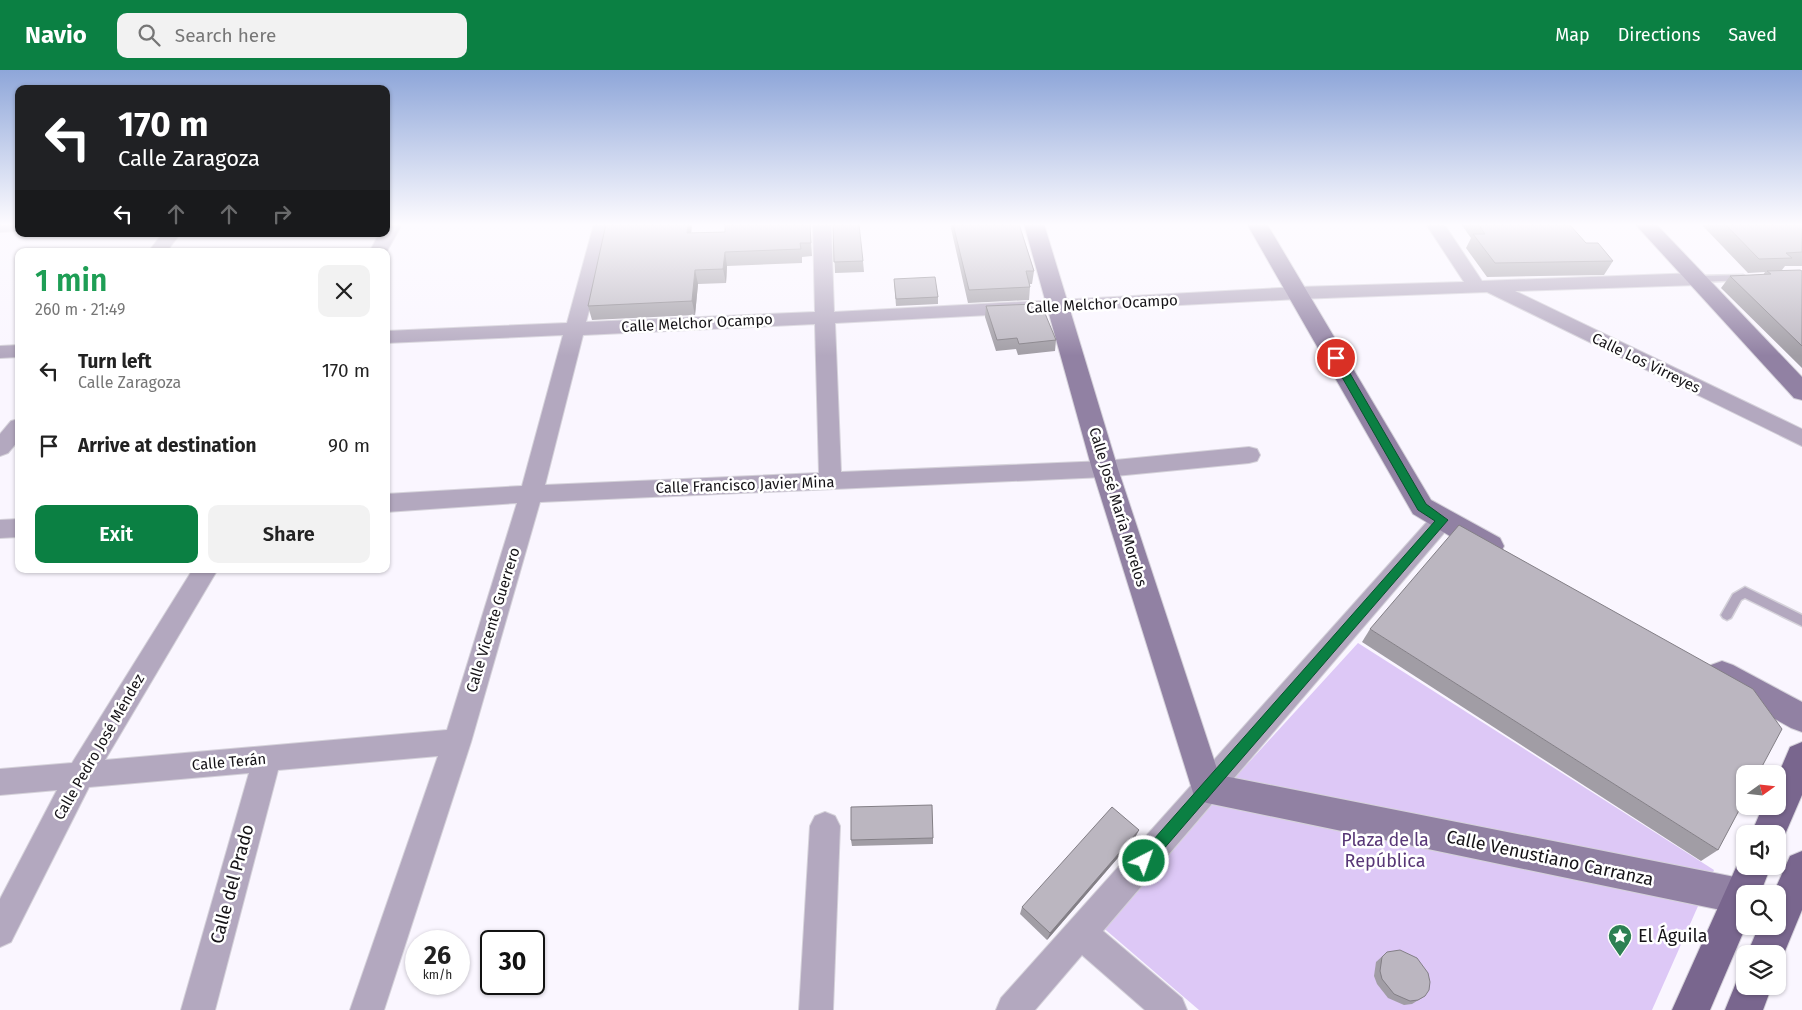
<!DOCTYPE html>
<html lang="en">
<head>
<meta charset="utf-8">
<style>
  :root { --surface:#fff; --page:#f2f2f2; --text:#222; --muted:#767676; --accent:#0b8043 }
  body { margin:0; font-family:"Fira Sans",sans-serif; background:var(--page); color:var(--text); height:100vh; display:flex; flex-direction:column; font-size:19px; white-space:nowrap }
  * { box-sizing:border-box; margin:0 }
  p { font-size:16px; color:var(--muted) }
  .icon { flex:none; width:28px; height:28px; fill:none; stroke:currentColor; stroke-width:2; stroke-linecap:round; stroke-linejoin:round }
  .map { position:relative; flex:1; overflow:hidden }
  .details { position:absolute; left:15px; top:178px; width:375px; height:325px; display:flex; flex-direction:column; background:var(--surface); border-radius:10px; box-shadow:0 1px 4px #0004 }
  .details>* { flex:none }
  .banner { position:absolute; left:15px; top:15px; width:375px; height:152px; border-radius:10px; box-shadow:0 1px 4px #0004; background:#202124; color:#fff; overflow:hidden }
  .needle { width:32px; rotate:75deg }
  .fabs { position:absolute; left:1736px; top:695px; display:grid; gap:10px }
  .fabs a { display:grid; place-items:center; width:50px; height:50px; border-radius:10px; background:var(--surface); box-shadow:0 1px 4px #0004; font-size:25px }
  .speed { position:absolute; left:405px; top:860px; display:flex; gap:10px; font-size:25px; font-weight:700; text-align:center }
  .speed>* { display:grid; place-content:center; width:65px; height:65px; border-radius:50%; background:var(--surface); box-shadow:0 1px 4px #0004; line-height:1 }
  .speed small { font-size:12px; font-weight:400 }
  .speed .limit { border:2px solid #111; border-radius:8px; background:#fff; color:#111 }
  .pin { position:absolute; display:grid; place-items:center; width:42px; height:42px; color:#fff; margin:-21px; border:2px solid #fff; border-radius:50%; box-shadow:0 1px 5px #0007 }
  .me { position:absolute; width:55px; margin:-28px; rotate:41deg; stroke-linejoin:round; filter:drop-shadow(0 0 4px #0008) }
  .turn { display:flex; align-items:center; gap:18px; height:105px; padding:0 20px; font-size:22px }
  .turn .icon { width:65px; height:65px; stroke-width:2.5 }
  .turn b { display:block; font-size:35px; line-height:42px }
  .lanes { display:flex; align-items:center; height:48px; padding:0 20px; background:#0003; justify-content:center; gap:25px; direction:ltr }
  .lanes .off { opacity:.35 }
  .round { display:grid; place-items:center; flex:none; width:52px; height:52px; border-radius:10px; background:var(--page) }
  .headline { display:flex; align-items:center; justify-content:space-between; height:85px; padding:0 20px }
  h1 { font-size:30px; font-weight:600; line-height:38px; color:#1e9e55 }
  .primary-button { display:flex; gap:10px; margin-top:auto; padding:10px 20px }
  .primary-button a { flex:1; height:58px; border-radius:10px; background:var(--accent); color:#fff; font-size:20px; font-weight:600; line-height:58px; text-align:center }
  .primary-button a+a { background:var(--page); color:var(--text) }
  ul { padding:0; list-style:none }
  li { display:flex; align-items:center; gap:15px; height:75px; padding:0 20px }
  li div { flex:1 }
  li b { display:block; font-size:19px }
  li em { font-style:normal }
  header { display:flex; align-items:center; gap:30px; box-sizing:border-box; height:70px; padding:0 25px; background:var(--accent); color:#fff }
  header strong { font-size:24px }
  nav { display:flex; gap:28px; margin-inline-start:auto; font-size:18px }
  .search { width:350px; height:45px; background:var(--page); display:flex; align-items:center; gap:12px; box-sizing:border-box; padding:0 18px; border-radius:10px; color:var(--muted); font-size:19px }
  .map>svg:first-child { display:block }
  .green { fill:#ddc8f6 }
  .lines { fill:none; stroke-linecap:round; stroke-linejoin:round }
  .lane-casing { stroke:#d5d2da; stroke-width:3 }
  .street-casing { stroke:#d5d2da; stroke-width:2 }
  .secondary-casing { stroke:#d5d2da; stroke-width:2 }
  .primary-casing { stroke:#d5d2da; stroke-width:2 }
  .lane { fill:#b3a8bf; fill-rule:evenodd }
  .street { fill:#b3a8bf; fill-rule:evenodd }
  .secondary { fill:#9181a3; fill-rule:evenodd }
  .primary { fill:#79668e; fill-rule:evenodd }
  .wall { fill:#a19da5 }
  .shaded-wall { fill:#837f86 }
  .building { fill:#bbb6c0; stroke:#837f86 }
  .route { fill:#0b8043; stroke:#07532c }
  .labels { text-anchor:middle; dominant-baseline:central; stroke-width:5; stroke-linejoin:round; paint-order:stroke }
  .street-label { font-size:15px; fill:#151317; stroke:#fff }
  .near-park-label { font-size:18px; fill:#583777; stroke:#fff }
  .near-street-label { font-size:18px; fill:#151317; stroke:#fff }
  .near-poi-label { font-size:18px; fill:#151317; stroke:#fff; text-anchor:start }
</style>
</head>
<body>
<header>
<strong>Navio</strong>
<div class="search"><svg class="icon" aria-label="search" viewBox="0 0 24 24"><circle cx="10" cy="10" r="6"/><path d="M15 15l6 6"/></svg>Search here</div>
<nav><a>Map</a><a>Directions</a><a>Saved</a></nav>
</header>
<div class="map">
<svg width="1802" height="940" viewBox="0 0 1802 940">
  <rect width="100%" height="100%" fill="#faf6ff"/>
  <path class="green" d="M 1358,573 L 1714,800 L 1652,940 L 1199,940 L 1100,855 Z"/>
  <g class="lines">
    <g class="lane-casing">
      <g id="lane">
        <path d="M 1743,205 L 1747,208 L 1746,210 L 1697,212 L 1693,209 L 1697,206 Z"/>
        <path d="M 1745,517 L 1802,545 L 1802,556 L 1745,528 L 1741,530 L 1731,548 L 1727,550 L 1723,548 L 1721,545 L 1733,524 Z"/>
      </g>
    </g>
    <g class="street-casing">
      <g id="street">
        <path d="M 0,154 L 19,154 L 19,161 L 0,162 Z"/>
        <path d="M 386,154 L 402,154 L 386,183 L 386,181 L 370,181 L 379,164 L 386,164 Z"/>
        <path d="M 594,154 L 612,154 L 586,252 L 815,242 L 813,154 L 831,154 L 834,242 L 1298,217 L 1464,212 L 1426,154 L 1444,154 L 1482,211 L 1697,203 L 1704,205 L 1706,209 L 1704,213 L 1697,215 L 1515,221 L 1802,359 L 1802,376 L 1487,222 L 1298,229 L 835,253 L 841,402 L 1105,391 L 1249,377 L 1257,379 L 1260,385 L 1257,391 L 1249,393 L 1105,407 L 540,432 L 471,672 L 384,940 L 350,940 L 438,686 L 278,700 L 215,940 L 181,940 L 249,703 L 89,717 L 11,872 L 0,877 L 0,829 L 57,720 L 0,725 L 0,699 L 72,693 L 193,499 L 218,499 L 105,690 L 447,660 L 517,433 L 386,442 L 386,424 L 522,416 L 563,265 L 386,273 L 386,261 L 567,253 ZM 815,254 L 819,403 L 545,415 L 583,265 Z"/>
        <path d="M 162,164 L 180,164 L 167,181 L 149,181 Z"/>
        <path d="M 19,275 L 19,287 L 0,288 L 0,276 Z"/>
        <path d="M 19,349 L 19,370 L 8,383 L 0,386 L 0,364 L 11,351 Z"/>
        <path d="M 1442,441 L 1450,444 L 1454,450 L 1450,456 L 1103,861 L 1182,928 L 1187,940 L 1145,940 L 1082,885 L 1035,940 L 996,940 L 1001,928 L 1434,444 Z"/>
        <path d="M 19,449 L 19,467 L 0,468 L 0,450 Z"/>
        <path d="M 825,742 L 835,746 L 840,756 L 833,940 L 799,940 L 810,756 L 815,746 Z"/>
      </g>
    </g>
    <g class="secondary-casing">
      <g id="secondary">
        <path d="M 1024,154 L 1044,154 L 1118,399 L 1219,705 L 1745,809 L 1758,814 L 1762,824 L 1745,824 L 1745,845 L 1207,733 L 1195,729 L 1092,399 Z"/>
        <path d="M 1247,154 L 1267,154 L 1431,430 L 1500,468 L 1504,476 L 1500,484 L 1490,487 L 1480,484 L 1413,444 Z"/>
        <path d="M 1635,154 L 1656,154 L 1802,307 L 1802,330 L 1794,328 Z"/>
        <path d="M 1722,591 L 1733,595 L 1802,632 L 1802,662 L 1791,658 L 1711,613 L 1707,604 L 1711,595 Z"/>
      </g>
    </g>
    <g class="primary-casing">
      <g id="primary">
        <path d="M 1802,672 L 1802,725 L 1780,776 L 1778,777 L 1778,764 L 1751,764 L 1763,736 L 1778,736 L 1778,705 L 1790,677 Z"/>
        <path d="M 1802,781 L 1802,840 L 1778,898 L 1778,884 L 1747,884 L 1759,856 L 1778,856 L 1778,824 L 1773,824 L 1790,786 Z"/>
        <path d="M 1745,782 L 1745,796 L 1771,796 L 1760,824 L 1745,824 L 1746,856 L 1710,940 L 1672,940 L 1742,784 Z"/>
        <path d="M 1745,900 L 1745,916 L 1772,916 L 1763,940 L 1725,940 L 1740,903 Z"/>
      </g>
    </g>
    <use href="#lane" class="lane"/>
    <use href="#street" class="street"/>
    <use href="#secondary" class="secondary"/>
    <use href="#primary" class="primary"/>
  </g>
  <g class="wall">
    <path d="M 692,154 L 691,163 L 725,162 L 810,154 L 812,186 L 802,187 L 802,193 L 727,196 L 726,213 L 698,214 L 695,245 L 592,250 L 588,236 Z"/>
    <path d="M 833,154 L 863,191 L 864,202 L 835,203 Z"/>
    <path d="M 950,154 L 1019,154 L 1034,201 L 1032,214 L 1030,214 L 1030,217 L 1029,230 L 968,233 Z"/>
    <path d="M 1461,154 L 1569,154 L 1586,173 L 1613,191 L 1604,205 L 1487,207 L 1466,178 L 1471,168 Z"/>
    <path d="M 1701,154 L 1802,154 L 1802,196 L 1785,196 L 1782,200 L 1802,201 L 1802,298 L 1721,218 L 1730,206 L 1763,205 L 1765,202 L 1748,203 Z"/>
    <path d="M 894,209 L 938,227 L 938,234 L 896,236 Z"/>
    <path d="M 986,236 L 1037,241 L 1056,270 L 1055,281 L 1018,285 L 1016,279 L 996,281 L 985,247 Z"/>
    <path d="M 1370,559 L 1718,780 L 1701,791 L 1362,572 Z"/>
    <path d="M 933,768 L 933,774 L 852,776 L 851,770 Z"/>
    <path d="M 1135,768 L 1047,870 L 1020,844 L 1022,837 Z"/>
    <path d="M 1387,882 L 1425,926 L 1412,934 L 1404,935 L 1388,928 L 1377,914 L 1374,906 L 1376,892 Z"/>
  </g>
  <g class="shaded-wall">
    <path d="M 688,154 L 692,154 L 690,177 L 687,163 Z"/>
    <path d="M 725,182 L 727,196 L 726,213 L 723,199 Z"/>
    <path d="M 695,200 L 698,214 L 695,245 L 692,231 Z"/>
    <path d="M 1139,760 L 1135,768 L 1047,870 L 1050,863 Z"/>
  </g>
  <g class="building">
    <path d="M 606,154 L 688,154 L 687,163 L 725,162 L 725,154 L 810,154 L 811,173 L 800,173 L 801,179 L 725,182 L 723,199 L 695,200 L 692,231 L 588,236 Z"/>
    <path d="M 833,154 L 859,154 L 863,191 L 834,192 Z"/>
    <path d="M 953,154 L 1019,154 L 1034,201 L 1026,201 L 1030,217 L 969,220 Z"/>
    <path d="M 1478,154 L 1569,154 L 1586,173 L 1598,173 L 1613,191 L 1495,193 L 1473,164 L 1485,164 Z"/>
    <path d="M 1725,154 L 1802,154 L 1802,182 L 1786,183 L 1792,188 L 1759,189 Z"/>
    <path d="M 1800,200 L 1802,201 L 1802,276 L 1730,206 L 1771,204 L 1767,201 Z"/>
    <path d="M 935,207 L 938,227 L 896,229 L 894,209 Z"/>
    <path d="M 1035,234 L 1037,241 L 1044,241 L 1056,270 L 1019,274 L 1017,268 L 997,270 L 986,236 Z"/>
    <path d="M 1459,455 L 1753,619 L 1782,659 L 1758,704 L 1745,704 L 1745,729 L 1718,780 L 1370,559 Z"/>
    <path d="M 932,735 L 933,768 L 851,770 L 851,737 Z"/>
    <path d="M 1112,737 L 1139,760 L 1050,863 L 1022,837 Z"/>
    <path d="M 1400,880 L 1417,888 L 1428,903 L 1430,912 L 1429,920 L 1425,926 L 1418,930 L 1410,931 L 1394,924 L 1382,909 L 1380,901 L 1382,887 L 1387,882 Z"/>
  </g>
  <linearGradient id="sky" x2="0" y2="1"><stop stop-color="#8ea6d9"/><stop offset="0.54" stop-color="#fdfbff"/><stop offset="1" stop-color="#fdfbff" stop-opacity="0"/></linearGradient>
  <rect width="1802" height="286" fill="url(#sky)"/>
  <path class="route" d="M 1336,285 L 1341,288 L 1426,434 L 1448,450 L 1149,796 L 1144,798 L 1139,796 L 1137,791 L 1139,786 L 1435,451 L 1418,440 L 1331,288 Z"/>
  <defs>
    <g id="sight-pin" transform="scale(1.25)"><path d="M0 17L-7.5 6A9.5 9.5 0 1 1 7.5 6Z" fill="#2d8053" stroke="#fff"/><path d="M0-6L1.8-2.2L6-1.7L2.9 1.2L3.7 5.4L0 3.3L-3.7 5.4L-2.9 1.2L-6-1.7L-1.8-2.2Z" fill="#fff"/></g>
  </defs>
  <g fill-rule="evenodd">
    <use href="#sight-pin" x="1620" y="866"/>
  </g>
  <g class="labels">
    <g class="street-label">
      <text transform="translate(1102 234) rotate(-3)">Calle Melchor Ocampo</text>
      <text transform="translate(697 253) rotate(-3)">Calle Melchor Ocampo</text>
      <text transform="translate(1646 293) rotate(26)">Calle Los Virreyes</text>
      <text transform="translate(745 415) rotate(-2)">Calle Francisco Javier Mina</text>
      <text transform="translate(1118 437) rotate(73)">Calle José María Morelos</text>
      <text transform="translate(493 550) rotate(-73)">Calle Vicente Guerrero</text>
      <text transform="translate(99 677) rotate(-60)">Calle Pedro José Méndez</text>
      <text transform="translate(229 692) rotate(-5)">Calle Terán</text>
    </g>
    <g class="near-park-label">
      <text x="1385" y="770">Plaza de la<tspan x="1385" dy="21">República</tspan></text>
    </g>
    <g class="near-street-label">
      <text transform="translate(1550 788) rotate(12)">Calle Venustiano Carranza</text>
      <text transform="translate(232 814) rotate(-75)">Calle del Prado</text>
    </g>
    <g class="near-poi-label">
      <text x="1638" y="866">El Águila</text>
    </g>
  </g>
</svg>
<div class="fabs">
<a><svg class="needle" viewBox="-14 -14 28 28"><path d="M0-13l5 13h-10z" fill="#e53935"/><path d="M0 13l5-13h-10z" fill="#767676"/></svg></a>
<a><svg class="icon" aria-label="sound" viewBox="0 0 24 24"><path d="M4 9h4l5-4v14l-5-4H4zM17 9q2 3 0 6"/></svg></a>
<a><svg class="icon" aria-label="search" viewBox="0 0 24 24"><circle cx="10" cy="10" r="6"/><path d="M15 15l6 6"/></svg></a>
<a><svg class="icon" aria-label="layers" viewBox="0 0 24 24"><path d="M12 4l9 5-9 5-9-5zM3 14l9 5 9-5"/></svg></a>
</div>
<div class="speed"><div>26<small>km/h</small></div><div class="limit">30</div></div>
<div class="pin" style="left:1336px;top:288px;background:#d93025"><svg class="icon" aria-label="arrive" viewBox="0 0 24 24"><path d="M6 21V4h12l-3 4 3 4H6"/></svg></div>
<svg class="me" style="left:1144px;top:791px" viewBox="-20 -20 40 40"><circle r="17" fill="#0b8043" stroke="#fff" stroke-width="3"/><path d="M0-11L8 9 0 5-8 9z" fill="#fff"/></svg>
<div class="banner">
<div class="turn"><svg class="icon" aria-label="left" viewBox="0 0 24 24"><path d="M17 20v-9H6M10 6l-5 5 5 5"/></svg><div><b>170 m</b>Calle Zaragoza</div></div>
<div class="lanes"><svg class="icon" aria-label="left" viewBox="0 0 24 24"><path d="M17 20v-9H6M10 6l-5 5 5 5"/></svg><svg class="icon off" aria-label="ahead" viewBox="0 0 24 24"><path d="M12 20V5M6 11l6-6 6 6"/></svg><svg class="icon off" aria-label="ahead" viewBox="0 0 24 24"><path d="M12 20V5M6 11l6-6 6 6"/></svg><svg class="icon off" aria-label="right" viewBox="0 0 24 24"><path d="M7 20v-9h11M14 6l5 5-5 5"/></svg></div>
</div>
<section class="details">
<div class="headline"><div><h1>1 min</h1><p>260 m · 21:49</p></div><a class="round"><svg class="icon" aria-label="close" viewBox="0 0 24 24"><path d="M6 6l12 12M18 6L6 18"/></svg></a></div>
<ul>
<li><svg class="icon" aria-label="left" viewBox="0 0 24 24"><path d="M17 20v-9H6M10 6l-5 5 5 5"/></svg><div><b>Turn left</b><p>Calle Zaragoza</p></div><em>170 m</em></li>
<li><svg class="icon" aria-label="arrive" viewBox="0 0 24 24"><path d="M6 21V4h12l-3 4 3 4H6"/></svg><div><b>Arrive at destination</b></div><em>90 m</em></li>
</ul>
<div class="primary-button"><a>Exit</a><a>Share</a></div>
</section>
</div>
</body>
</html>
